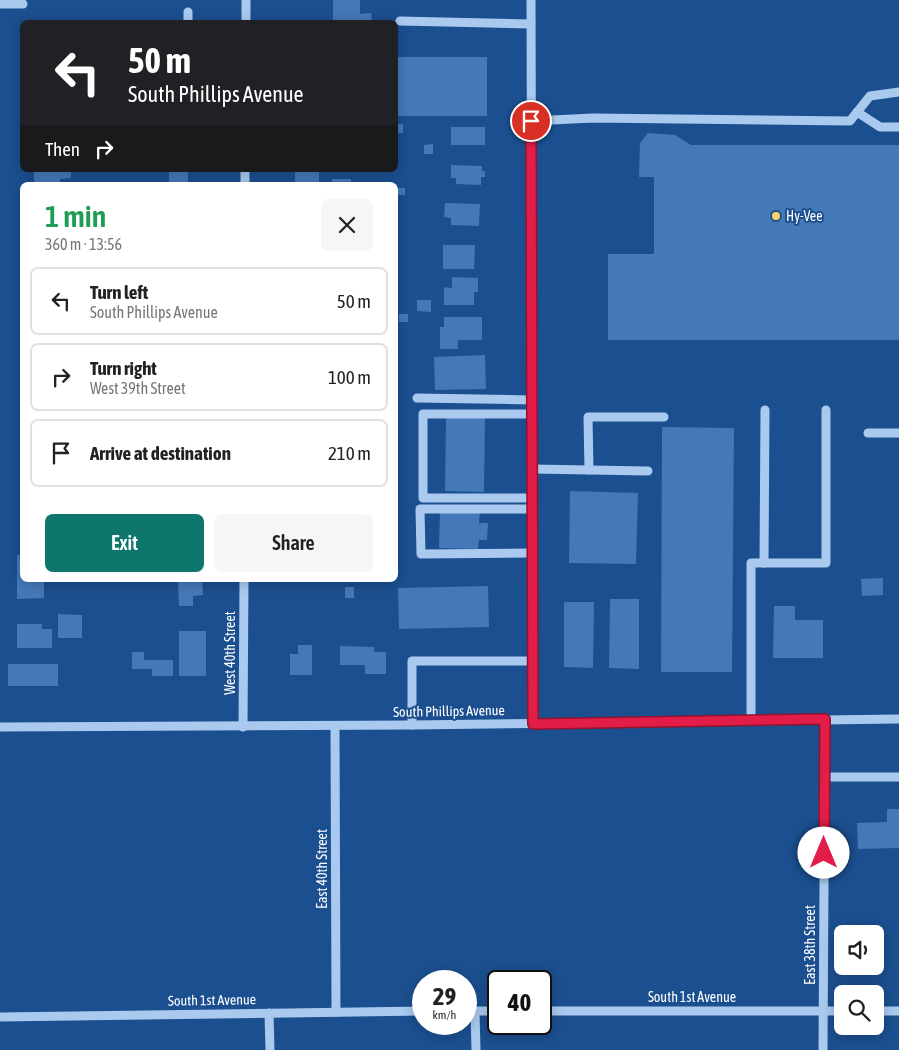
<!DOCTYPE html>
<html lang="en">
<head>
<meta charset="utf-8">
<style>
  :root { --surface:#fff; --page:#f6f6f6; --text:#222; --muted:#767676; --line:#e0e0e0; --accent:#0f766e }
  body { margin:0; font-family:"Asap Condensed",sans-serif; background:var(--page); color:var(--text); height:100vh; display:flex; flex-direction:column; font-size:19px; white-space:nowrap }
  * { box-sizing:border-box; margin:0 }
  p { font-size:16px; color:var(--muted) }
  .icon { flex:none; width:28px; height:28px; fill:none; stroke:currentColor; stroke-width:2; stroke-linecap:round; stroke-linejoin:round }
  .map { position:relative; flex:1; overflow:hidden }
  .panel { position:absolute; left:20px; top:182px; width:378px; height:400px; display:flex; flex-direction:column; background:var(--surface); border-radius:8px; box-shadow:0 2px 12px #0003 }
  .panel>* { flex:none }
  .banner { position:absolute; left:20px; top:20px; width:378px; height:152px; border-radius:8px; box-shadow:0 2px 12px #0003; background:#202124; color:#fff; overflow:hidden }
  .tools { position:absolute; left:834px; top:925px; display:grid; gap:10px }
  .tools a { display:grid; place-items:center; width:50px; height:50px; border-radius:8px; background:var(--surface); box-shadow:0 2px 12px #0003; font-size:25px }
  .speed { position:absolute; left:412px; top:970px; display:flex; gap:10px; font-size:25px; font-weight:700; text-align:center }
  .speed>* { display:grid; place-content:center; width:65px; height:65px; border-radius:50%; background:var(--surface); box-shadow:0 2px 12px #0003; line-height:1 }
  .speed small { font-size:12px; font-weight:400 }
  .speed .limit { border:2px solid #111; border-radius:8px; background:#fff; color:#111 }
  .pin { position:absolute; display:grid; place-items:center; width:42px; height:42px; color:#fff; margin:-21px; border:2px solid #fff; border-radius:50%; box-shadow:0 1px 5px #0007 }
  .me { position:absolute; width:55px; margin:-28px; rotate:0deg; stroke-linejoin:round; filter:drop-shadow(0 0 4px #0008) }
  .turn { display:flex; align-items:center; gap:18px; height:105px; padding:0 25px; font-size:22px }
  .turn .icon { width:65px; height:65px; stroke-width:2.5 }
  .turn b { display:block; font-size:35px; line-height:42px }
  .then { display:flex; align-items:center; height:48px; padding:0 25px; background:#0003; gap:10px; font-size:19px }
  .round { display:grid; place-items:center; flex:none; width:52px; height:52px; border-radius:8px; background:var(--page) }
  .headline { display:flex; align-items:center; justify-content:space-between; height:85px; padding:0 25px }
  h1 { font-size:30px; font-weight:600; line-height:38px; color:#1e9e55 }
  .button { display:flex; gap:10px; margin-top:auto; padding:10px 25px }
  .button a { flex:1; height:58px; border-radius:8px; background:var(--accent); color:#fff; font-size:20px; font-weight:600; line-height:58px; text-align:center }
  .button a+a { background:var(--page); color:var(--text) }
  ul { padding:0; list-style:none }
  li { display:flex; align-items:center; gap:15px; height:68px; margin:0 10px 8px; padding:0 15px; border:2px solid var(--line); border-radius:8px }
  li div { flex:1 }
  li b { display:block; font-size:19px }
  li em { font-style:normal }
  .map>svg:first-child { display:block }
  .building { fill:#4478b7 }
  .lines { fill:none; stroke-linecap:round; stroke-linejoin:round }
  .minor { stroke:#a9c9ee; stroke-width:9 }
  .route-casing { stroke:#92132f; stroke-width:12 }
  .route { stroke:#e11d48; stroke-width:9 }
  .poi-dot { fill:#ffd166; stroke:#1b4f8f; stroke-width:2 }
  .labels { text-anchor:middle; dominant-baseline:central; stroke-width:4; stroke-linejoin:round; paint-order:stroke }
  .poi-label { font-size:14px; fill:#fff; stroke:#1b4f8f; text-anchor:start }
  .street-label { font-size:14px; fill:#fff; stroke:#1b4f8f }
</style>
</head>
<body>
<div class="map">
<svg width="899" height="1050" viewBox="0 0 899 1050">
  <rect width="100%" height="100%" fill="#1b4f8f"/>
  <g class="building">
    <path d="M 333,0 L 360,0 L 360,14 L 371,13 L 372,22 L 333,22 Z"/>
    <rect x="398" y="57" width="89" height="59"/>
    <rect x="395" y="124" width="8" height="9"/>
    <rect x="451" y="127" width="34" height="18"/>
    <path d="M 648,133 L 675,135 L 691,145 L 899,145 L 899,340 L 608,340 L 608,254 L 654,254 L 654,177 L 639,177 L 640,143 Z"/>
    <path d="M 433,144 L 433,154 L 424,154 L 424,145 Z"/>
    <path d="M 451,165 L 482,166 L 482,171 L 485,171 L 485,177 L 481,177 L 481,185 L 456,184 L 456,178 L 451,178 Z"/>
    <path d="M 34,170 L 71,170 L 71,178 L 60,179 L 60,183 L 34,183 Z"/>
    <rect x="169" y="170" width="19" height="15"/>
    <rect x="295" y="170" width="24" height="15"/>
    <rect x="332" y="179" width="19" height="6"/>
    <rect x="395" y="188" width="10" height="7"/>
    <path d="M 445,203 L 480,204 L 479,226 L 451,225 L 451,218 L 444,217 Z"/>
    <path d="M 443,245 L 475,245 L 474,269 L 443,269 Z"/>
    <path d="M 452,277 L 478,278 L 478,292 L 474,292 L 474,305 L 444,305 L 444,287 L 452,288 Z"/>
    <path d="M 417,300 L 431,300 L 431,312 L 417,311 Z"/>
    <rect x="399" y="314" width="9" height="8"/>
    <path d="M 444,317 L 482,317 L 482,340 L 458,340 L 458,349 L 440,349 L 440,327 L 444,327 Z"/>
    <path d="M 485,355 L 486,389 L 435,390 L 434,357 Z"/>
    <path d="M 446,418 L 485,418 L 484,492 L 445,491 Z"/>
    <path d="M 662,427 L 734,428 L 732,672 L 661,672 Z"/>
    <path d="M 570,491 L 638,493 L 636,564 L 569,563 Z"/>
    <path d="M 440,511 L 480,512 L 479,523 L 488,523 L 487,540 L 479,540 L 478,549 L 439,548 Z"/>
    <path d="M 17,555 L 22,555 L 22,580 L 44,580 L 44,598 L 17,599 Z"/>
    <path d="M 883,578 L 883,595 L 862,596 L 861,579 Z"/>
    <path d="M 178,580 L 202,580 L 203,595 L 193,596 L 193,606 L 179,606 Z"/>
    <path d="M 488,586 L 489,627 L 399,629 L 398,588 Z"/>
    <rect x="345" y="587" width="9" height="11"/>
    <path d="M 610,599 L 639,599 L 639,669 L 609,668 Z"/>
    <path d="M 564,602 L 594,602 L 593,668 L 564,667 Z"/>
    <path d="M 774,606 L 795,606 L 795,620 L 823,620 L 823,658 L 773,658 Z"/>
    <path d="M 58,614 L 82,615 L 82,638 L 58,638 Z"/>
    <path d="M 17,624 L 42,624 L 42,629 L 52,629 L 52,648 L 17,648 Z"/>
    <rect x="179" y="631" width="27" height="45"/>
    <path d="M 298,645 L 312,645 L 312,675 L 290,675 L 290,654 L 298,654 Z"/>
    <path d="M 340,646 L 374,647 L 374,652 L 386,652 L 386,674 L 365,674 L 365,665 L 340,665 Z"/>
    <path d="M 132,652 L 144,652 L 144,660 L 173,660 L 173,676 L 152,676 L 152,669 L 132,669 Z"/>
    <rect x="8" y="664" width="50" height="22"/>
    <path d="M 887,809 L 899,809 L 899,848 L 858,849 L 857,823 L 887,822 Z"/>
  </g>
  <g class="lines">
    <g class="minor">
      <path d="M 531,0 L 533,724"/>
      <path d="M 0,4 L 23,4"/>
      <path d="M 188,12 L 188,22"/>
      <path d="M 400,21 L 531,24"/>
      <path d="M 246,22 L 246,0"/>
      <path d="M 857,112 L 880,127 L 899,127"/>
      <path d="M 531,121 L 593,118 L 850,121 L 870,96 L 899,92"/>
      <path d="M 245,185 L 245,170"/>
      <path d="M 417,398 L 532,400"/>
      <path d="M 532,414 L 423,414 L 423,498 L 532,498"/>
      <path d="M 868,433 L 899,433"/>
      <path d="M 532,469 L 648,471"/>
      <path d="M 589,470 L 588,417 L 664,417"/>
      <path d="M 532,509 L 420,509 L 421,554 L 532,553"/>
      <path d="M 764,563 L 765,410"/>
      <path d="M 751,721 L 751,563 L 826,563 L 826,410"/>
      <path d="M 412,725 L 412,661 L 533,661"/>
      <path d="M 335,726 L 336,1012"/>
      <path d="M 0,727 L 412,725 L 899,719"/>
      <path d="M 243,727 L 244,580"/>
      <path d="M 824,777 L 899,777"/>
      <path d="M 466,1011 L 499,1011"/>
      <path d="M 475,1011 L 476,1050"/>
      <path d="M 541,1011 L 842,1011"/>
      <path d="M 875,1011 L 899,1011"/>
      <path d="M 269,1013 L 270,1050"/>
      <path d="M 0,1017 L 424,1011"/>
      <path d="M 823,1050 L 825,719"/>
    </g>
  </g>
  <g class="lines">
    <g class="route-casing">
      <path id="route" d="M 531,121 L 533,724 L 825,719 L 824,853"/>
    </g>
    <use href="#route" class="route"/>
  </g>
  <circle class="poi-dot" cx="776" cy="216" r="5"/>
  <g class="labels">
    <g class="poi-label">
      <text x="786" y="216">Hy-Vee</text>
    </g>
    <g class="street-label">
      <text transform="translate(230 653) rotate(-90)">West 40th Street</text>
      <text transform="translate(449 711) rotate(-1)">South Phillips Avenue</text>
      <text transform="translate(322 869) rotate(-90)">East 40th Street</text>
      <text transform="translate(810 945) rotate(-90)">East 38th Street</text>
      <text x="692" y="997">South 1st Avenue</text>
      <text transform="translate(212 1000) rotate(-1)">South 1st Avenue</text>
    </g>
  </g>
</svg>
<div class="tools">
<a><svg class="icon" aria-label="sound" viewBox="0 0 24 24"><path d="M4 9h4l5-4v14l-5-4H4zM17 9q2 3 0 6"/></svg></a>
<a><svg class="icon" aria-label="search" viewBox="0 0 24 24"><circle cx="10" cy="10" r="6"/><path d="M15 15l6 6"/></svg></a>
</div>
<div class="speed"><div>29<small>km/h</small></div><div class="limit">40</div></div>
<div class="pin" style="left:531px;top:121px;background:#d93025"><svg class="icon" aria-label="arrive" viewBox="0 0 24 24"><path d="M6 21V4h12l-3 4 3 4H6"/></svg></div>
<svg class="me" style="left:824px;top:853px" viewBox="-20 -20 40 40"><circle r="19" fill="#fff"/><path d="M0-13L10 11 0 6-10 11z" fill="#e11d48"/></svg>
<div class="banner">
<div class="turn"><svg class="icon" aria-label="left" viewBox="0 0 24 24"><path d="M17 20v-9H6M10 6l-5 5 5 5"/></svg><div><b>50 m</b>South Phillips Avenue</div></div>
<div class="then">Then<svg class="icon" aria-label="right" viewBox="0 0 24 24"><path d="M7 20v-9h11M14 6l5 5-5 5"/></svg></div>
</div>
<section class="panel">
<div class="headline"><div><h1>1 min</h1><p>360 m · 13:56</p></div><a class="round"><svg class="icon" aria-label="close" viewBox="0 0 24 24"><path d="M6 6l12 12M18 6L6 18"/></svg></a></div>
<ul>
<li><svg class="icon" aria-label="left" viewBox="0 0 24 24"><path d="M17 20v-9H6M10 6l-5 5 5 5"/></svg><div><b>Turn left</b><p>South Phillips Avenue</p></div><em>50 m</em></li>
<li><svg class="icon" aria-label="right" viewBox="0 0 24 24"><path d="M7 20v-9h11M14 6l5 5-5 5"/></svg><div><b>Turn right</b><p>West 39th Street</p></div><em>100 m</em></li>
<li><svg class="icon" aria-label="arrive" viewBox="0 0 24 24"><path d="M6 21V4h12l-3 4 3 4H6"/></svg><div><b>Arrive at destination</b></div><em>210 m</em></li>
</ul>
<div class="button"><a>Exit</a><a>Share</a></div>
</section>
</div>
</body>
</html>
